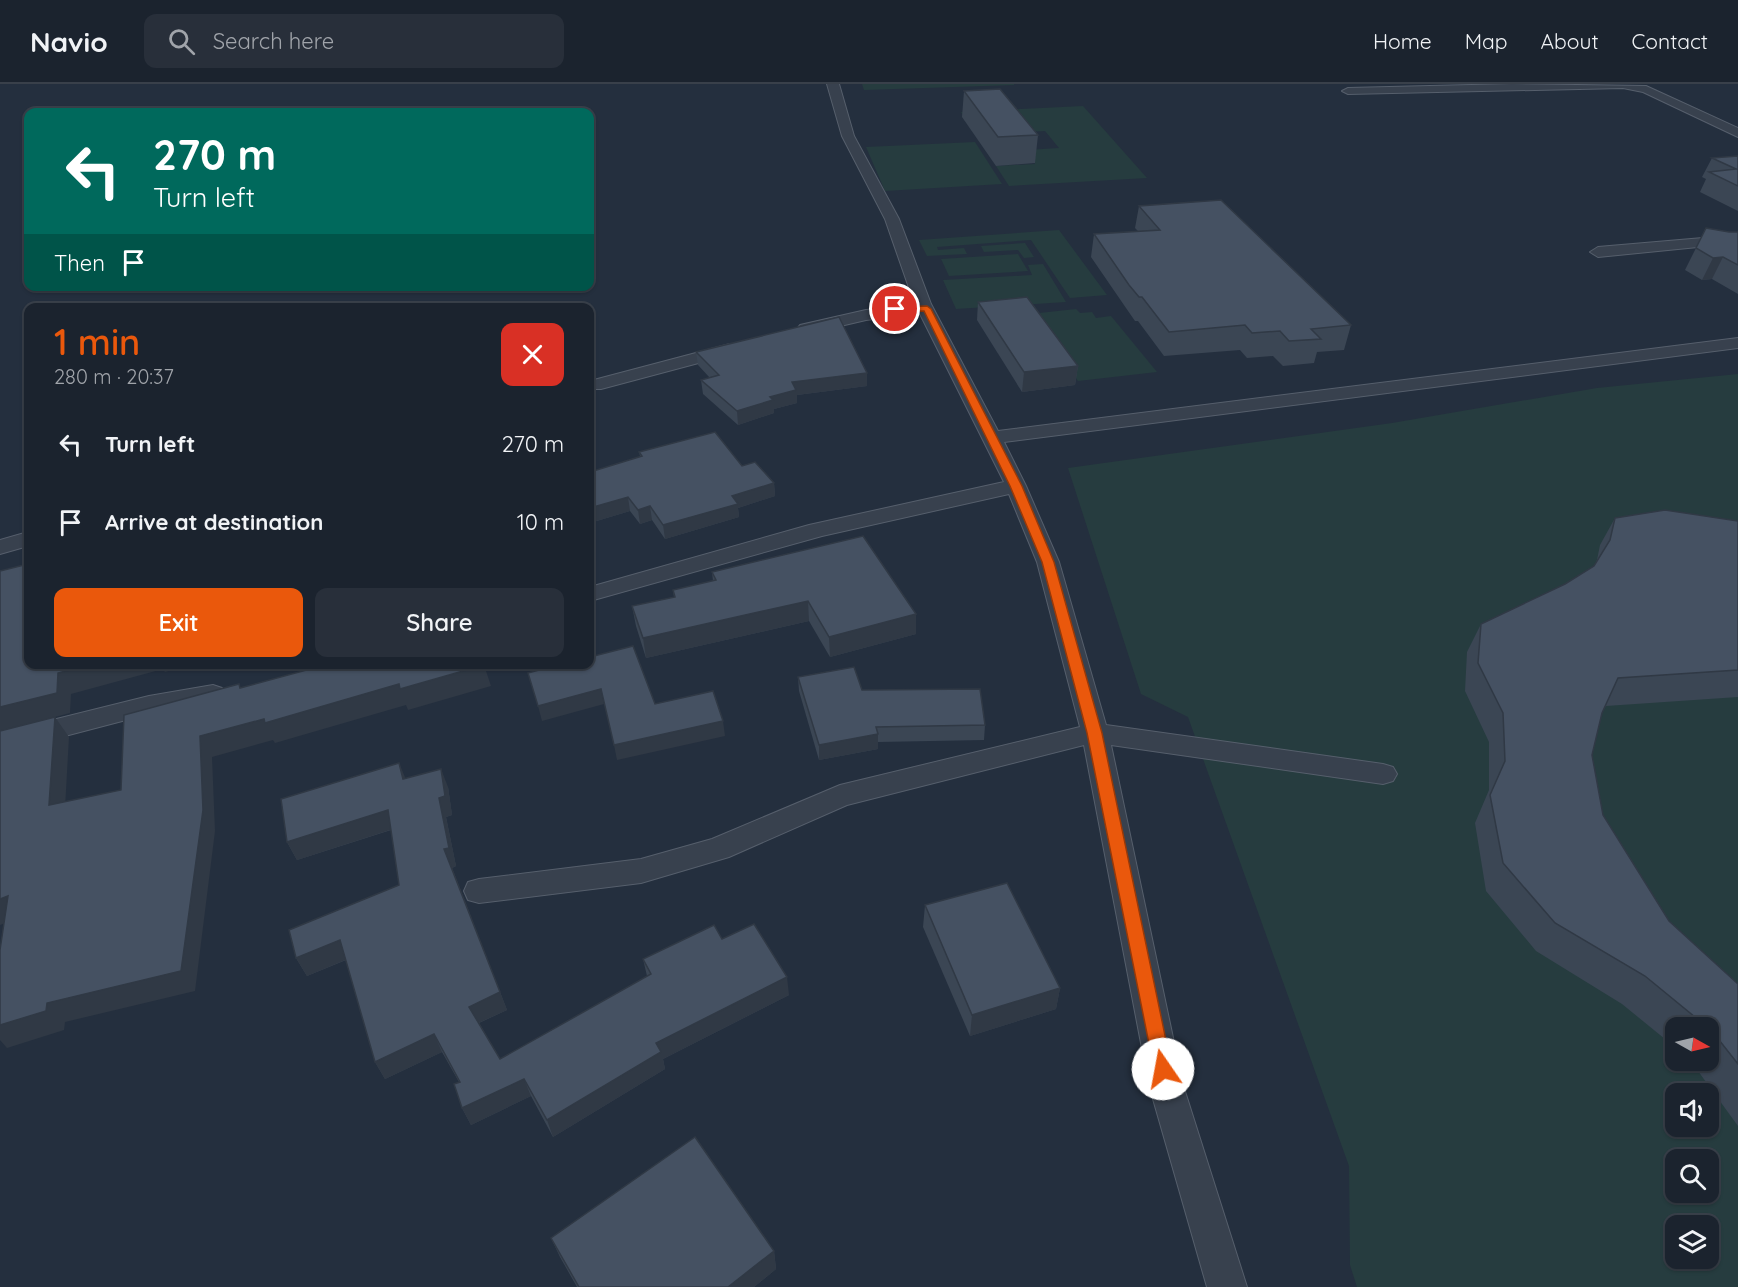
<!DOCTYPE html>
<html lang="en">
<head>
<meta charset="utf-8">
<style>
  :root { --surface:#1b232e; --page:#282f3a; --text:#f1f3f6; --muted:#a0a4aa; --line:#39404a; --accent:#ea580c }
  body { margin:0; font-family:Quicksand,sans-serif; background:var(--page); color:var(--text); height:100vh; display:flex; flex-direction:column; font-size:22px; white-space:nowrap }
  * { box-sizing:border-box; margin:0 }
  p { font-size:20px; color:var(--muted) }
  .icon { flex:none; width:33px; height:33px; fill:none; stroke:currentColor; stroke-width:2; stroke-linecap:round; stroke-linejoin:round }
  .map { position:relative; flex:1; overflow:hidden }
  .side { position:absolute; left:24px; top:219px; width:570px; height:366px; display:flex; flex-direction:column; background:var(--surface); border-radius:12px; box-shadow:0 2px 4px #0004,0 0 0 2px var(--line) }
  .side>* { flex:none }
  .top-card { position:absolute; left:24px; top:24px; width:570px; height:183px; border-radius:12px; box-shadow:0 2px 4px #0004,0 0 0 2px var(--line); background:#00695c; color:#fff; overflow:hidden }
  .needle { width:39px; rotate:98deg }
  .tools { position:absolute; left:1665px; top:933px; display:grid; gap:12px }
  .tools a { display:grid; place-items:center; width:54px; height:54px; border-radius:12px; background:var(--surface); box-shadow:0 2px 4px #0004,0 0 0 2px var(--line); font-size:30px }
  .pin { position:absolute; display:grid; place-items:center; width:51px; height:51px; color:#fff; margin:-26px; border:3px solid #fff; border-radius:50%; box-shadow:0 2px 6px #0007 }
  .me { position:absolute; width:66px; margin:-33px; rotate:348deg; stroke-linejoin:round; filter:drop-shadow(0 0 4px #0008) }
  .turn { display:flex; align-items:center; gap:21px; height:126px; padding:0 30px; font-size:27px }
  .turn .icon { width:78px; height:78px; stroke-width:2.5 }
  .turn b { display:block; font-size:42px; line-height:51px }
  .then { display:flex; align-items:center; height:57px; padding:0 30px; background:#0003; gap:12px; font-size:22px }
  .round { display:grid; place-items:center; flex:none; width:63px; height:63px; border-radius:12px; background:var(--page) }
  .summary { display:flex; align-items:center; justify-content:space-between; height:102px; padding:0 30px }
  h1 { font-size:36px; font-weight:600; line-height:45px; color:var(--accent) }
  .primary-button { display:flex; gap:12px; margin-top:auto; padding:12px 30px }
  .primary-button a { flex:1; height:69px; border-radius:12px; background:var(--accent); color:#fff; font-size:24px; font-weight:600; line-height:69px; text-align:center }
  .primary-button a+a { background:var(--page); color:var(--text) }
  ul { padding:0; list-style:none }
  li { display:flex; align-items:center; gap:18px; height:78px; padding:0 30px }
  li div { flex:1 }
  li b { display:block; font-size:22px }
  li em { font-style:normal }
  header { display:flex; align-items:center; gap:36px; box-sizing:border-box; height:84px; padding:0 30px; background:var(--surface); border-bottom:2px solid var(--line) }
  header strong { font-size:28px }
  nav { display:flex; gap:33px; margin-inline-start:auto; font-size:21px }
  .search { width:420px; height:54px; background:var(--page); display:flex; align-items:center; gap:15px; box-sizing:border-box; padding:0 21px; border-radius:12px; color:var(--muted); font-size:22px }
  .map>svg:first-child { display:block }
  .green { fill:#263c3f; fill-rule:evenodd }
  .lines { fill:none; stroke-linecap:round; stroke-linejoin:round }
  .street-casing { stroke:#565f6c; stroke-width:2 }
  .street { fill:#38414e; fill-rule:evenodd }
  .wall { fill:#3b4654 }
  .shaded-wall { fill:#303945 }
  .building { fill:#455162; stroke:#303945; stroke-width:1.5 }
  .route { fill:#ea580c; stroke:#983908; stroke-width:1.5 }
</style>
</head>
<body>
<header>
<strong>Navio</strong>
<div class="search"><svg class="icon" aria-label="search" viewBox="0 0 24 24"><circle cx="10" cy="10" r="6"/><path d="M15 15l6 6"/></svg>Search here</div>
<nav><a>Home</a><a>Map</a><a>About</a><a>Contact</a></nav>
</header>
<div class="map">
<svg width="1738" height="1203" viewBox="0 0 1738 1203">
  <rect width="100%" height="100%" fill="#242f3e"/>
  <g class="green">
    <path d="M 862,0 L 1014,0 L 1014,1 L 864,6 Z"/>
    <path d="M 1083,22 L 1147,94 L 1009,102 L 996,82 L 1035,80 L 1026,66 L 1059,64 L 1045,47 L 1013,49 L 964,33 L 961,28 Z"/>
    <path d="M 975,58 L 1002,100 L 885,107 L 866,63 Z"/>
    <path d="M 1059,146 L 1107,211 L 1070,214 L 1031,156 L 937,163 L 938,166 L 964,164 L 967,170 L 927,172 L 919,156 Z"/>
    <path d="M 1025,159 L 1034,173 L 1024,174 L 1018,166 L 984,168 L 981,162 Z"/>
    <path d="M 1018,170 L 1028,187 L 949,192 L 941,175 Z"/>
    <path d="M 1043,180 L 1066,218 L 956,225 L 943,196 L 1032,191 L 1028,181 Z"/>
    <path d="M 1076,225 L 1080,229 L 1092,228 L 1096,234 L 1111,232 L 1157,288 L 1078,297 L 1030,230 Z"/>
    <path d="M 1738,290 L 1738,1203 L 1357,1203 L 1350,1181 L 1349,1082 L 1188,633 L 1141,610 L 1068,384 L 1392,339 L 1597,304 ZM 1676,944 L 1708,944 L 1708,976 L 1676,976 ZM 1676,1010 L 1708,1010 L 1708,1042 L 1676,1042 ZM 1676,1076 L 1708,1076 L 1708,1108 L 1676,1108 ZM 1676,1142 L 1708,1142 L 1708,1174 L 1676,1174 Z"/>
  </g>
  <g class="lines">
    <g class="street-casing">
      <g id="street">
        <path d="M 827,0 L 839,0 L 854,52 L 899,135 L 931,220 L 998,347 L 1738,254 L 1738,264 L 1004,358 L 1026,402 L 1059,478 L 1106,641 L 1383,680 L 1393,683 L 1397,690 L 1393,697 L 1383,700 L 1111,661 L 1183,1001 L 1247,1203 L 1207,1203 L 1149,1001 L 1084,661 L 847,721 L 729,773 L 641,799 L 479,819 L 468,816 L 464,807 L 468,798 L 479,795 L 641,775 L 712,755 L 840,701 L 1080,643 L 1037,478 L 1009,410 L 822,452 L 590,517 L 590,503 L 809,441 L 1004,398 L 920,230 L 866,236 L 806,250 L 800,249 L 797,245 L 800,241 L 866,226 L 915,221 L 885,135 L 842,52 Z"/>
        <path d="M 1512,0 L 1646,2 L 1738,44 L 1738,53 L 1643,8 L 1623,4 L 1348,10 L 1342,7 L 1348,4 Z"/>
        <path d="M 1738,151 L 1738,159 L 1598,173 L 1590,168 L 1598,163 Z"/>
        <path d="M 730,260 L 736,261 L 739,265 L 736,269 L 601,305 L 590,305 L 590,297 Z"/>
        <path d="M 28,448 L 28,462 L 0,470 L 0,456 Z"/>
        <path d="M 213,601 L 222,604 L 226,610 L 222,616 L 149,630 L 0,669 L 0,649 L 149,612 Z"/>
      </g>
    </g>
    <use href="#street" class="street"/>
  </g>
  <g class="wall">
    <path d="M 964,7 L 1038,51 L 1035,79 L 996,82 L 962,33 Z"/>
    <path d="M 1738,72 L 1738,127 L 1700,108 L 1706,95 L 1702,93 L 1712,74 Z"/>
    <path d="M 1139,122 L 1351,241 L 1344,266 L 1317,268 L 1314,279 L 1283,282 L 1273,272 L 1247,274 L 1240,266 L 1164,272 L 1138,237 L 1135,237 L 1126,224 L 1091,173 L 1094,150 L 1138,147 L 1135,144 Z"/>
    <path d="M 1706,144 L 1729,148 L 1738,148 L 1738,210 L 1712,195 L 1702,196 L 1685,186 Z"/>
    <path d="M 978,218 L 1078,282 L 1075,301 L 1022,308 L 977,236 Z"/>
    <path d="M 696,268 L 867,289 L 867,302 L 797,311 L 797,319 L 774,325 L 774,329 L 738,341 L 703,310 L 701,296 L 710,294 L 698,281 Z"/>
    <path d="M 639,368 L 742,382 L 774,399 L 775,412 L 738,424 L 739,433 L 665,455 L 652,436 L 640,440 L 630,427 L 590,439 L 640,372 Z"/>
    <path d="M 1615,434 L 1738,437 L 1738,613 L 1606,622 L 1602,629 L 1592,671 L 1603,731 L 1669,837 L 1738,900 L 1738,1042 L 1690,976 L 1708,976 L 1708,944 L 1676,944 L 1676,964 L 1622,920 L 1536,867 L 1486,807 L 1475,739 L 1489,706 L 1489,658 L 1465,607 L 1467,568 L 1481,540 L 1565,500 L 1594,482 L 1597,476 L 1600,461 Z"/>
    <path d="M 712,488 L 916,530 L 916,550 L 830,573 L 809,537 L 646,574 L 636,542 L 632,522 L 674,513 L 673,506 L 713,497 Z"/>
    <path d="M 798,593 L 862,606 L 985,641 L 984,656 L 878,658 L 878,665 L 819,676 L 799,607 Z"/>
    <path d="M 405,694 L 448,703 L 452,731 L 446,733 L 456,782 L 452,784 L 507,926 L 479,939 L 500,975 L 647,892 L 643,875 L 722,855 L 789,911 L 663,975 L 665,985 L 553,1053 L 531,1012 L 471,1041 L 462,1024 L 459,998 L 442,968 L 385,995 L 375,978 L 346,876 L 307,892 L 296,874 L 399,801 L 391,746 L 297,776 L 287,758 Z"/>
    <path d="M 925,821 L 1060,904 L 1056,925 L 970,952 L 923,843 Z"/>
    <path d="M 551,1154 L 774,1167 L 776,1185 L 754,1203 L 577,1203 L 560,1173 Z"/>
  </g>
  <g class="shaded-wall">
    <path d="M 1723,173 L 1712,195 L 1702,196 L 1713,174 Z"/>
    <path d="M 1078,282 L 1075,301 L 1022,308 L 1024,288 Z"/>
    <path d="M 867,289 L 867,302 L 797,311 L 797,319 L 774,325 L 774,329 L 738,341 L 737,327 L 770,313 L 792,298 Z"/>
    <path d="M 774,399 L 775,412 L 738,424 L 739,433 L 665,455 L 663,441 L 732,412 Z"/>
    <path d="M 628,413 L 630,427 L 590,439 L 590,424 Z"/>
    <path d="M 650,422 L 652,436 L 640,440 L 638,426 Z"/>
    <path d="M 808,517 L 809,537 L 646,574 L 643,554 Z"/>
    <path d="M 916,530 L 916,550 L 830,573 L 829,553 Z"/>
    <path d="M 92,580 L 194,580 L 165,588 L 163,585 L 71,610 L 70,629 L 55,633 L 69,653 L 64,742 L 49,721 L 0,647 L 0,623 L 58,589 Z"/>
    <path d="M 484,581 L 491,602 L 408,626 L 406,621 L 275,659 L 273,656 L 212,673 L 215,747 L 195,907 L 65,938 L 64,946 L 7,964 L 0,956 L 0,941 L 47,919 L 200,652 L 399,600 Z"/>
    <path d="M 601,605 L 604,620 L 542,637 L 538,622 Z"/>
    <path d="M 723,637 L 725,652 L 617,676 L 614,661 Z"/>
    <path d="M 878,650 L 878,665 L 819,676 L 819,661 Z"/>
    <path d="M 399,679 L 407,698 L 403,695 Z"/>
    <path d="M 441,685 L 448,703 L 452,731 L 446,733 L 456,782 L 452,784 L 507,926 L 476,940 L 469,923 L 444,765 L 439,714 Z"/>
    <path d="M 388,726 L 396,744 L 297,776 L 287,758 Z"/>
    <path d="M 8,812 L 25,832 L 0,841 L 0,815 Z"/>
    <path d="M 340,856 L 350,874 L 307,892 L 296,874 Z"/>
    <path d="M 787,893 L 789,911 L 663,975 L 665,985 L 553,1053 L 547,1036 L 656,959 Z"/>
    <path d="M 1060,904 L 1056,925 L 970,952 L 972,931 Z"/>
    <path d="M 434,950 L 442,968 L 385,995 L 375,978 Z"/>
    <path d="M 524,995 L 531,1012 L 471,1041 L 462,1024 Z"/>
    <path d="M 774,1167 L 776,1185 L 754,1203 L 728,1203 Z"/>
  </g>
  <g class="building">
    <path d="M 1000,5 L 1038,51 L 998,53 L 964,7 Z"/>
    <path d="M 1738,72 L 1738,102 L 1709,88 L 1736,85 L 1712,74 Z"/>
    <path d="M 1221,116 L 1351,241 L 1311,245 L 1321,255 L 1289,257 L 1280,247 L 1252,249 L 1245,241 L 1169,248 L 1142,213 L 1139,213 L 1129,201 L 1094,150 L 1160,146 L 1139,122 Z"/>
    <path d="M 1706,144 L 1729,148 L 1738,148 L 1738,181 L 1723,173 L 1713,174 L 1696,164 Z"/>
    <path d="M 1027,213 L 1078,282 L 1024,288 L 978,218 Z"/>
    <path d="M 839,233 L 867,289 L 792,298 L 796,306 L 770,313 L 773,316 L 737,327 L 701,296 L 719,291 L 696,268 Z"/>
    <path d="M 715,348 L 742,382 L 755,378 L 774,399 L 732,412 L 738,420 L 663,441 L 650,422 L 638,426 L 628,413 L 590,424 L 590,388 L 642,372 L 639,368 Z"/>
    <path d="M 1665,426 L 1738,437 L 1738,586 L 1618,594 L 1602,629 L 1592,671 L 1603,731 L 1669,837 L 1738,900 L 1738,980 L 1712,947 L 1645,892 L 1555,839 L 1503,779 L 1490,711 L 1505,677 L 1503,629 L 1478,579 L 1481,540 L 1565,500 L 1594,482 L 1610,456 L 1615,434 Z"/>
    <path d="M 863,452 L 916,530 L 829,553 L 808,517 L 643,554 L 632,522 L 675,513 L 673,506 L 716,496 L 712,488 Z"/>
    <path d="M 28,480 L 28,580 L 92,580 L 58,589 L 57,609 L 0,623 L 0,487 Z"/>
    <path d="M 633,562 L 655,620 L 713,607 L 723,637 L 614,661 L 601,605 L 538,622 L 528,589 L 561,580 L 590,580 L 590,573 Z"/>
    <path d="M 313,580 L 484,581 L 400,605 L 399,600 L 265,639 L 264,635 L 200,652 L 203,726 L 181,887 L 47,919 L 46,927 L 0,941 L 0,866 L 8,812 L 0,815 L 0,647 L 55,633 L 49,721 L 121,706 L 124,631 L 239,600 L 240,604 L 314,584 Z"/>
    <path d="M 854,583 L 862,606 L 980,605 L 985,641 L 876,643 L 878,650 L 819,661 L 798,593 Z"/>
    <path d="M 399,679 L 403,695 L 441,685 L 445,712 L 439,714 L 449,764 L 444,765 L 500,908 L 469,923 L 500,975 L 651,890 L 643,875 L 714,841 L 722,855 L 754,840 L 787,893 L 656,959 L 661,968 L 547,1036 L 524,995 L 462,1024 L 454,1000 L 460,998 L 434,950 L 375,978 L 340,856 L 296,874 L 289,846 L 399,801 L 388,726 L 287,758 L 281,715 Z"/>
    <path d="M 1007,799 L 1060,904 L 972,931 L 925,821 Z"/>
    <path d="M 695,1053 L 774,1167 L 728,1203 L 579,1203 L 551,1154 Z"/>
  </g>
  <path class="route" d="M 927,222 L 931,225 L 1022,402 L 1054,478 L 1102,649 L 1172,985 L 1170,991 L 1163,994 L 1157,991 L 1154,985 L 1087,649 L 1042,478 L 1010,402 L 924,227 L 895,228 L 891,225 L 895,223 Z"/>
</svg>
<div class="tools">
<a><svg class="needle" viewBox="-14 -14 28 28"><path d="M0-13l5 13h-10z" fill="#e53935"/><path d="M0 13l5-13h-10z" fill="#a0a4aa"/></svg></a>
<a><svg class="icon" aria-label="sound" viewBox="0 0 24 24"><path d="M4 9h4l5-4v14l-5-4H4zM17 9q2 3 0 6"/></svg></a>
<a><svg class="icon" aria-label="search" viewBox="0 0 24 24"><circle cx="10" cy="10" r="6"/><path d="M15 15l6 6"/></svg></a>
<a><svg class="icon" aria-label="layers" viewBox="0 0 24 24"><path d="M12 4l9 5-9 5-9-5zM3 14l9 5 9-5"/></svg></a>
</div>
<div class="pin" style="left:895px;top:225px;background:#d93025"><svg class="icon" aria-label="arrive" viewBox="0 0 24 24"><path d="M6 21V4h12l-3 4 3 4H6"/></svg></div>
<svg class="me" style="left:1163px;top:985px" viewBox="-20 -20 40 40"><circle r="19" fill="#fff"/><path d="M0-13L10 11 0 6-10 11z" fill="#ea580c"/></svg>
<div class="top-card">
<div class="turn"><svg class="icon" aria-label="left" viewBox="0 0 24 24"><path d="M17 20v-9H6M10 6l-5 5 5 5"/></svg><div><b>270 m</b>Turn left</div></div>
<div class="then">Then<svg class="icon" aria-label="arrive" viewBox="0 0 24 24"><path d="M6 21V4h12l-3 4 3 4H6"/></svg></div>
</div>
<section class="side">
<div class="summary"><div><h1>1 min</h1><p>280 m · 20:37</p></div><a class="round" style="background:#d93025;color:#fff"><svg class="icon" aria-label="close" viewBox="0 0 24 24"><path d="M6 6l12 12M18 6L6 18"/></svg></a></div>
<ul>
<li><svg class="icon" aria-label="left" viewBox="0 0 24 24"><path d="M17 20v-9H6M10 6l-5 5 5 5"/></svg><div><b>Turn left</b></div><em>270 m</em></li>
<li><svg class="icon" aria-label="arrive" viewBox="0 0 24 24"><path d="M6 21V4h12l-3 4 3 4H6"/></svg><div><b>Arrive at destination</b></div><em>10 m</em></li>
</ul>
<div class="primary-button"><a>Exit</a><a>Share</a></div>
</section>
</div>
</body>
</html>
